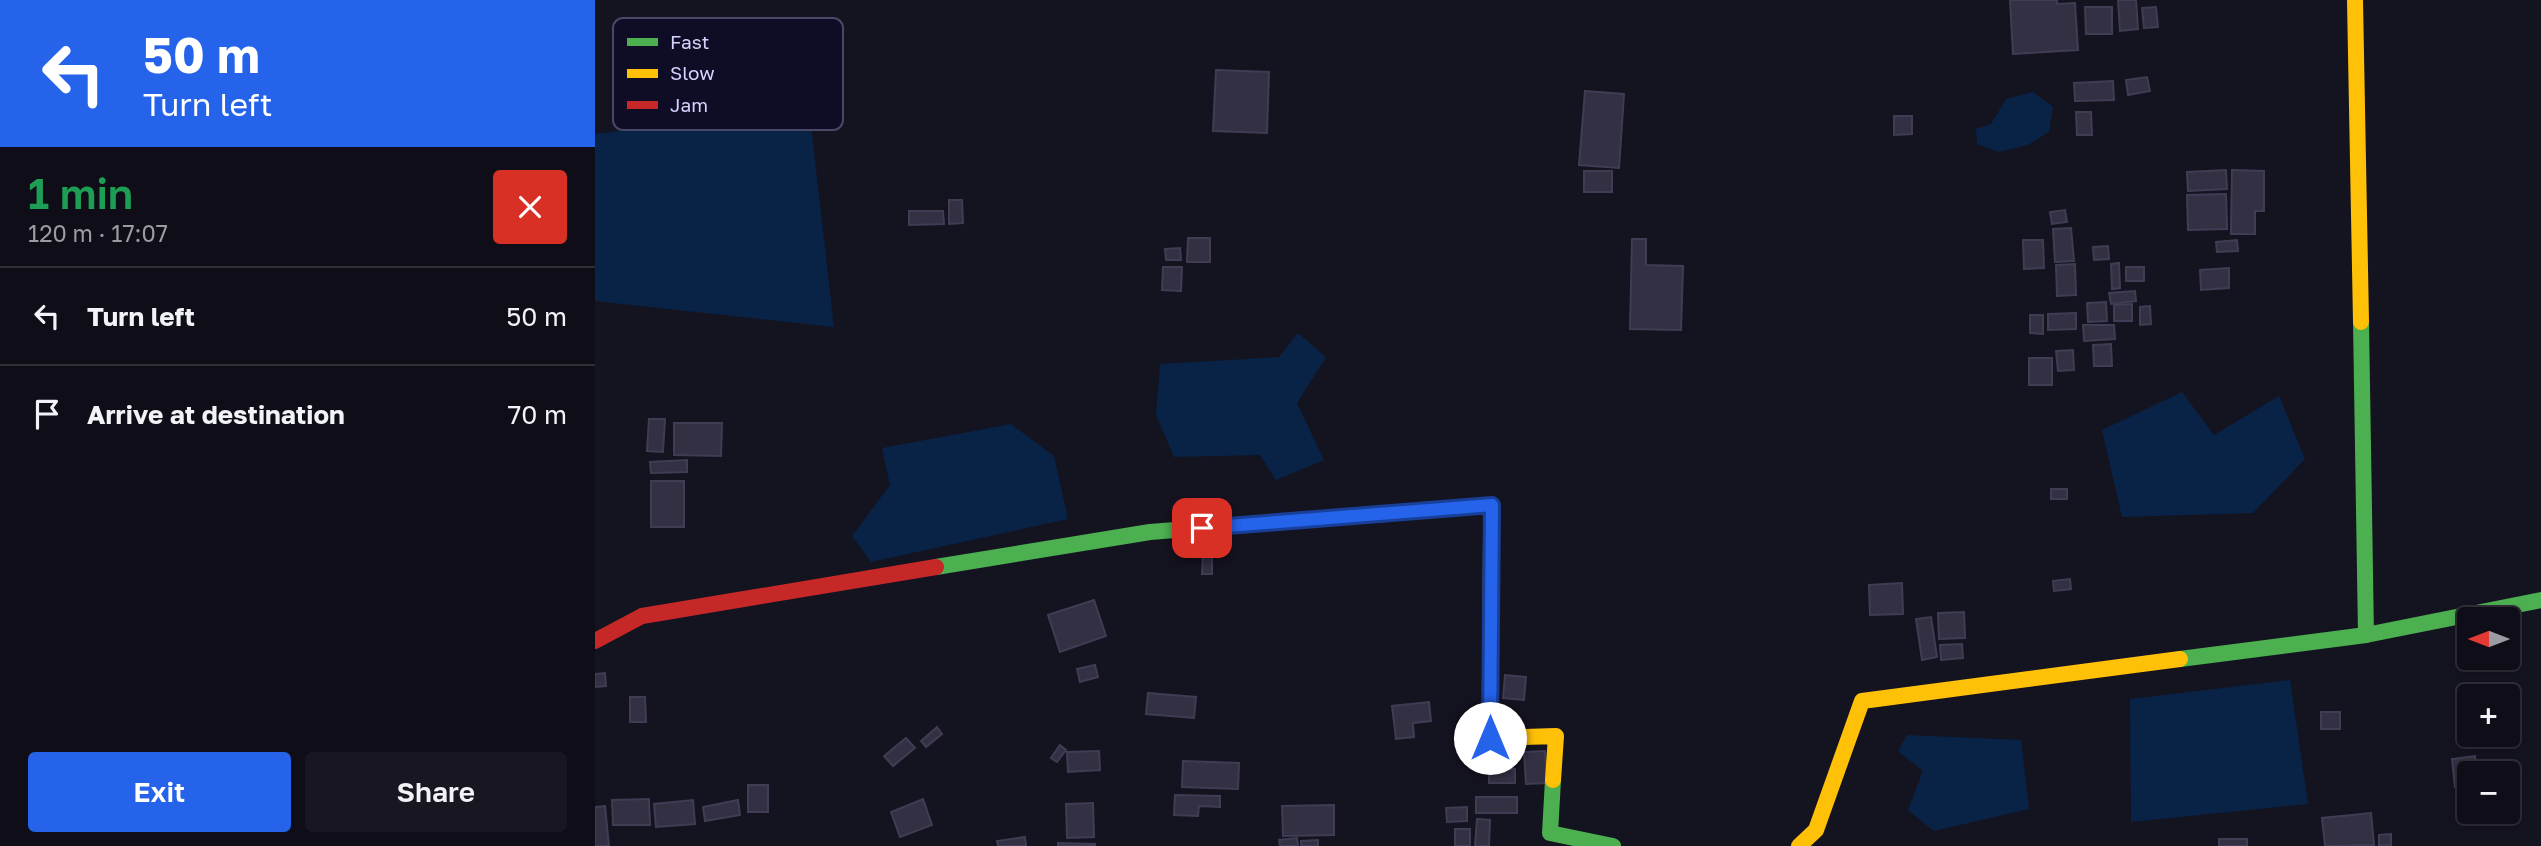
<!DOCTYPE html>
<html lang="en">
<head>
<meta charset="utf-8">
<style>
  :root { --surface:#0f0e18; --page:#181721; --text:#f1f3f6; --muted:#9b9ca2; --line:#2f2e37; --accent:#2563eb }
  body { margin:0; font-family:"Golos Text",sans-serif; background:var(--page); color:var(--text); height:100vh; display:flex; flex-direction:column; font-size:26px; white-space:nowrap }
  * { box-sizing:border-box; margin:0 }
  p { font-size:23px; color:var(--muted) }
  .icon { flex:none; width:38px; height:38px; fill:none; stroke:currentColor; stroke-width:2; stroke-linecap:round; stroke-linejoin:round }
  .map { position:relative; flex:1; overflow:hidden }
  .drawer { display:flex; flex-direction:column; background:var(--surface); width:595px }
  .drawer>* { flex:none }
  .banner { background:#2563eb; color:#fff; overflow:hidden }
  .needle { width:46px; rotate:270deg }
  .tools { position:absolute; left:1862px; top:607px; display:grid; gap:14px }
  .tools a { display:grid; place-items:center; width:63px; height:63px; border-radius:7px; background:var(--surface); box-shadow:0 4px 10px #0003,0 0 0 2px var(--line); font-size:35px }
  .pin { position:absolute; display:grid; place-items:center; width:60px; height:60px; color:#fff; margin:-30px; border-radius:14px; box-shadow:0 4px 10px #0006 }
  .me { position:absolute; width:77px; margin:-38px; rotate:0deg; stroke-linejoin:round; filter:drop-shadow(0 0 5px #0008) }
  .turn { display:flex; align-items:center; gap:24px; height:147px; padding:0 28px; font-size:32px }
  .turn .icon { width:91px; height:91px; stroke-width:2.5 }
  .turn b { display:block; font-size:49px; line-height:60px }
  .round { display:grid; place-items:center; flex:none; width:74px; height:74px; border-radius:7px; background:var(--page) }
  .headline { display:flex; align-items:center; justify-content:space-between; height:119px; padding:0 28px }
  h1 { font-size:42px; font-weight:600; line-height:52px; color:#1e9e55 }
  .button { display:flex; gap:14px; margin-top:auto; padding:14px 28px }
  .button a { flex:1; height:80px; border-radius:7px; background:var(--accent); color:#fff; font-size:28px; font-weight:600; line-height:80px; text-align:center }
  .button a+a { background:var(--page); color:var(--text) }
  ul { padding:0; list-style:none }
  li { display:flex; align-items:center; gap:21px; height:98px; padding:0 28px; border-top:2px solid var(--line) }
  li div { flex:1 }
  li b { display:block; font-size:26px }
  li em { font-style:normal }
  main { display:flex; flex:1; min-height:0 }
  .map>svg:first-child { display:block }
  .water { fill:#092346 }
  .building { fill:#323042; stroke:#3f3d54; stroke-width:2 }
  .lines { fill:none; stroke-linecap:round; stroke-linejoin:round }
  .fast { stroke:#4caf50; stroke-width:16 }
  .slow { stroke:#ffc107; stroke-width:16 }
  .jam { stroke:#c62828; stroke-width:16 }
  .route-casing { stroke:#184099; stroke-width:18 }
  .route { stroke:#2563eb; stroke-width:12 }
  .key { fill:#0f0d26; stroke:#4a4867; stroke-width:2 }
  .key-label { font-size:19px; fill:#d4d2ff }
</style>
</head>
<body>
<main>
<section class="drawer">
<div class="banner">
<div class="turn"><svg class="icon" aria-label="left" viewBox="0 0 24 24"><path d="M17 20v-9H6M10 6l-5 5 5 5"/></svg><div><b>50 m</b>Turn left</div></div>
</div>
<div class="headline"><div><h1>1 min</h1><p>120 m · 17:07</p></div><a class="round" style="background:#d93025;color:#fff"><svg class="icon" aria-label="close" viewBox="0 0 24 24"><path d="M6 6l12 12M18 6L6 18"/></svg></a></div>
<ul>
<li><svg class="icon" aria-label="left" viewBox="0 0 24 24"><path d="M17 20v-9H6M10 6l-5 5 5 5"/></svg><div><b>Turn left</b></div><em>50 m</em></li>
<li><svg class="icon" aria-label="arrive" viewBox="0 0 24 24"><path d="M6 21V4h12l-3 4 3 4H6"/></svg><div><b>Arrive at destination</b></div><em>70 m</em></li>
</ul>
<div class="button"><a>Exit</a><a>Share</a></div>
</section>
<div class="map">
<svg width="1946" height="846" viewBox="0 0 1946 846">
  <rect width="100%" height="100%" fill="#141320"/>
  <g class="water">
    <path d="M 1438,92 L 1458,107 L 1454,132 L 1433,145 L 1403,152 L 1382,144 L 1381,129 L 1396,124 L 1411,99 Z"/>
    <path d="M 214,108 L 239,327 L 0,301 L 0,134 Z"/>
    <path d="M 703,333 L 731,357 L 702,403 L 729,460 L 681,480 L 665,455 L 579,457 L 561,415 L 565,364 L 684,357 Z"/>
    <path d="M 1587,392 L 1619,435 L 1684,396 L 1710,459 L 1658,513 L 1527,517 L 1507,430 Z"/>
    <path d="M 416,424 L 459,456 L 473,519 L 276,562 L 257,536 L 295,485 L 287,448 Z"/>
    <path d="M 1695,680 L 1713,804 L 1536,822 L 1535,699 Z"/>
    <path d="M 1312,735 L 1426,740 L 1434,809 L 1339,831 L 1313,810 L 1328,771 L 1303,751 Z"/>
  </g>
  <g class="building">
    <path d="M 1415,0 L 1462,0 L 1462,4 L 1480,3 L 1483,50 L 1418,54 Z"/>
    <path d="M 1523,0 L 1541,0 L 1543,29 L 1525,31 Z"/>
    <path d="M 1490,7 L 1517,7 L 1517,34 L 1491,34 Z"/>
    <path d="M 1561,7 L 1563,27 L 1549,28 L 1547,8 Z"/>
    <path d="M 621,70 L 674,72 L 672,133 L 618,131 Z"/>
    <path d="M 1552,77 L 1555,91 L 1533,95 L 1531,80 Z"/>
    <path d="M 1518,81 L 1519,100 L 1480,101 L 1479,83 Z"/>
    <path d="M 990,91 L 1029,94 L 1024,168 L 984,165 Z"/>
    <path d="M 1481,112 L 1496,112 L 1497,135 L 1482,135 Z"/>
    <path d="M 1299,116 L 1317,116 L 1317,134 L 1299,135 Z"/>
    <path d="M 1631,170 L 1632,189 L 1593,191 L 1592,172 Z"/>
    <path d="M 1637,170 L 1669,171 L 1669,211 L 1660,211 L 1660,234 L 1636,234 Z"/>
    <rect x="989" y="171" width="28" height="21"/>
    <path d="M 1631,194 L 1632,229 L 1593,230 L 1592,195 Z"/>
    <path d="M 354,200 L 367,200 L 368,223 L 354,224 Z"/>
    <path d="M 1470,210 L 1472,222 L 1457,224 L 1455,212 Z"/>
    <path d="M 314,211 L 348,211 L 349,224 L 314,225 Z"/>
    <path d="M 1476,228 L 1479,261 L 1460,262 L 1458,229 Z"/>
    <path d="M 593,238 L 615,238 L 615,262 L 592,262 Z"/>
    <path d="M 1037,239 L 1051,239 L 1051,265 L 1088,266 L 1086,330 L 1035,329 Z"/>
    <path d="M 1428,240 L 1448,240 L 1449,268 L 1429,269 Z"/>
    <path d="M 1642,240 L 1643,251 L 1622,252 L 1621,242 Z"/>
    <path d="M 1513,246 L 1514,259 L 1499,260 L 1498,247 Z"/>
    <path d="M 585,248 L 586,260 L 571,260 L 570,249 Z"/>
    <path d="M 1524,263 L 1525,288 L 1517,289 L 1516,264 Z"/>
    <path d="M 1480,264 L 1481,295 L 1462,296 L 1461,265 Z"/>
    <path d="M 568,267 L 587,267 L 586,291 L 567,290 Z"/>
    <rect x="1531" y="267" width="18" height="14"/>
    <path d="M 1634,268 L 1634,288 L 1606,290 L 1605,270 Z"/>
    <path d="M 1540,291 L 1541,301 L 1516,304 L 1514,293 Z"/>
    <path d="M 1511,302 L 1512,321 L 1493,322 L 1492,303 Z"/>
    <path d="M 1537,304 L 1537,321 L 1519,321 L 1519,305 Z"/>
    <path d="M 1555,306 L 1556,324 L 1545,325 L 1545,307 Z"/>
    <path d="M 1481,313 L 1481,329 L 1453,330 L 1453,314 Z"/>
    <path d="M 1435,315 L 1448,315 L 1448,334 L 1435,333 Z"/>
    <path d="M 1488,325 L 1519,325 L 1520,339 L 1489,341 Z"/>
    <path d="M 1516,344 L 1517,366 L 1499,366 L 1498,345 Z"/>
    <path d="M 1478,350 L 1479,370 L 1463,371 L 1461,351 Z"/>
    <rect x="1434" y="358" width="23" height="27"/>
    <path d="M 54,419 L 70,419 L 68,452 L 52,451 Z"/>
    <path d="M 79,423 L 127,423 L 126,456 L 79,455 Z"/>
    <path d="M 92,460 L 92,472 L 56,473 L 55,462 Z"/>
    <rect x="56" y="481" width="33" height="46"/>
    <rect x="1456" y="489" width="16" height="10"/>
    <path d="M 608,554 L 617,554 L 617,574 L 607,574 Z"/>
    <path d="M 1475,579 L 1476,589 L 1459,591 L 1458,581 Z"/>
    <path d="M 1307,583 L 1308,614 L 1275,615 L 1274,585 Z"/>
    <path d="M 499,600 L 511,636 L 465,652 L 453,615 Z"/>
    <path d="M 1369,612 L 1370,638 L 1344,639 L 1343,613 Z"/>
    <path d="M 1336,617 L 1342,657 L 1327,660 L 1321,619 Z"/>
    <path d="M 1367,644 L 1368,658 L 1346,660 L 1345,645 Z"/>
    <path d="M 500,665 L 503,677 L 485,682 L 482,669 Z"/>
    <path d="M 10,673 L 11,686 L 0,687 L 0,674 Z"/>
    <path d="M 910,675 L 931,677 L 929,700 L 908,698 Z"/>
    <path d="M 553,693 L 601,697 L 599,718 L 551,714 Z"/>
    <path d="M 35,697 L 50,697 L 51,722 L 35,722 Z"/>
    <path d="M 834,702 L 836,721 L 818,723 L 819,737 L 801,739 L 797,706 Z"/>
    <rect x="1726" y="712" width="19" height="17"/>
    <path d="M 342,727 L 347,734 L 331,747 L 326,741 Z"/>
    <path d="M 311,738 L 320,748 L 298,766 L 289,756 Z"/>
    <path d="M 465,745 L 471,750 L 462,762 L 456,758 Z"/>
    <path d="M 504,751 L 505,770 L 473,772 L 472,752 Z"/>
    <path d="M 950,751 L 952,783 L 931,784 L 929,752 Z"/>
    <path d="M 917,753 L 918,767 L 904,767 L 903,754 Z"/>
    <path d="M 1880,756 L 1883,774 L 1874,774 L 1874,785 L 1860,787 L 1857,759 Z"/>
    <path d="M 588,761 L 644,763 L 643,789 L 587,787 Z"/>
    <path d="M 920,769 L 920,783 L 894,783 L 894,770 Z"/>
    <rect x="153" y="785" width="20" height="27"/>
    <path d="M 1874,792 L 1874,812 L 1884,812 L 1868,817 L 1862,796 Z"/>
    <path d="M 580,795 L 625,796 L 625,807 L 604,806 L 603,816 L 579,815 Z"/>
    <rect x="881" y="797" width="41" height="16"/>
    <path d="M 54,799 L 55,825 L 18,825 L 17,800 Z"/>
    <path d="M 328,799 L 337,825 L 305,837 L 296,812 Z"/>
    <path d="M 98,800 L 100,824 L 61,827 L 59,804 Z"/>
    <path d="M 143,800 L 145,815 L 110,821 L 108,807 Z"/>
    <path d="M 498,803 L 499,837 L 472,838 L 471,804 Z"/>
    <path d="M 739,805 L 739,835 L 688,836 L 687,806 Z"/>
    <path d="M 10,806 L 14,846 L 0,846 L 0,807 Z"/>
    <path d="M 872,807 L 872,821 L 852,822 L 851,808 Z"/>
    <path d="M 1776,813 L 1779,845 L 1730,846 L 1727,818 Z"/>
    <path d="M 882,819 L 895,820 L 894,846 L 880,846 Z"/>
    <rect x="860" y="829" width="15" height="17"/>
    <path d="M 1796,834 L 1796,845 L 1784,846 L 1784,835 Z"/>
    <path d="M 430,837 L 431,846 L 403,846 L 402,841 Z"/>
    <path d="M 702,838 L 703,846 L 685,846 L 684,840 Z"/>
    <rect x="1624" y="839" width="28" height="7"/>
    <path d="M 723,840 L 723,846 L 706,846 L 706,841 Z"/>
    <path d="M 463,843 L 500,844 L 500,846 L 463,846 Z"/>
  </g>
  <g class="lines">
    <g class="fast">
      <path d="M 1766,322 L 1771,635"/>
      <path d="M 341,567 L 555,532 L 896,505 L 896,538"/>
      <path d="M 1585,659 L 1771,635 L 1946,600"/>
      <path d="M 958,780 L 955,833 L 1018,846"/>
    </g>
    <g class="slow">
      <path d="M 1760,0 L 1766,322"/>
      <path d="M 896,538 L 895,738 L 961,736 L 958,780"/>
      <path d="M 1204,846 L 1221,830 L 1267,701 L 1585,659"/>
    </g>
    <path class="jam" d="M 0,641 L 47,616 L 341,567"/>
  </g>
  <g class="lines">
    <g class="route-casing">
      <path id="route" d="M 607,528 L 897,505 L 895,738"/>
    </g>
    <use href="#route" class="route"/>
  </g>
  <rect x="18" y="18" width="230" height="112" rx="10" class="key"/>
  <rect x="32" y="38" width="31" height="8" fill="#4caf50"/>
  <rect x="32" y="69" width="31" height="9" fill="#ffc107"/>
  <rect x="32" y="101" width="31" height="8" fill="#c62828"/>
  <g class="key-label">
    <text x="75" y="49">Fast</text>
    <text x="75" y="80">Slow</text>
    <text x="75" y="112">Jam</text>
  </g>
</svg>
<div class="tools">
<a><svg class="needle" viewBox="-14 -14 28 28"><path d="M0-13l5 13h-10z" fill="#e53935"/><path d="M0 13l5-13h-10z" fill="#9b9ca2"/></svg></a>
<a>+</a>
<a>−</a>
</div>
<div class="pin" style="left:607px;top:528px;background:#d93025"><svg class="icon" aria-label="arrive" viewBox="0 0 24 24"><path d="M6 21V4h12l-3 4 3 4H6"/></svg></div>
<svg class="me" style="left:895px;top:738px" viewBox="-20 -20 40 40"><circle r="19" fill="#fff"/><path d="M0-13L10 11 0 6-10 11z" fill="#2563eb"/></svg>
</div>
</main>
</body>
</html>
